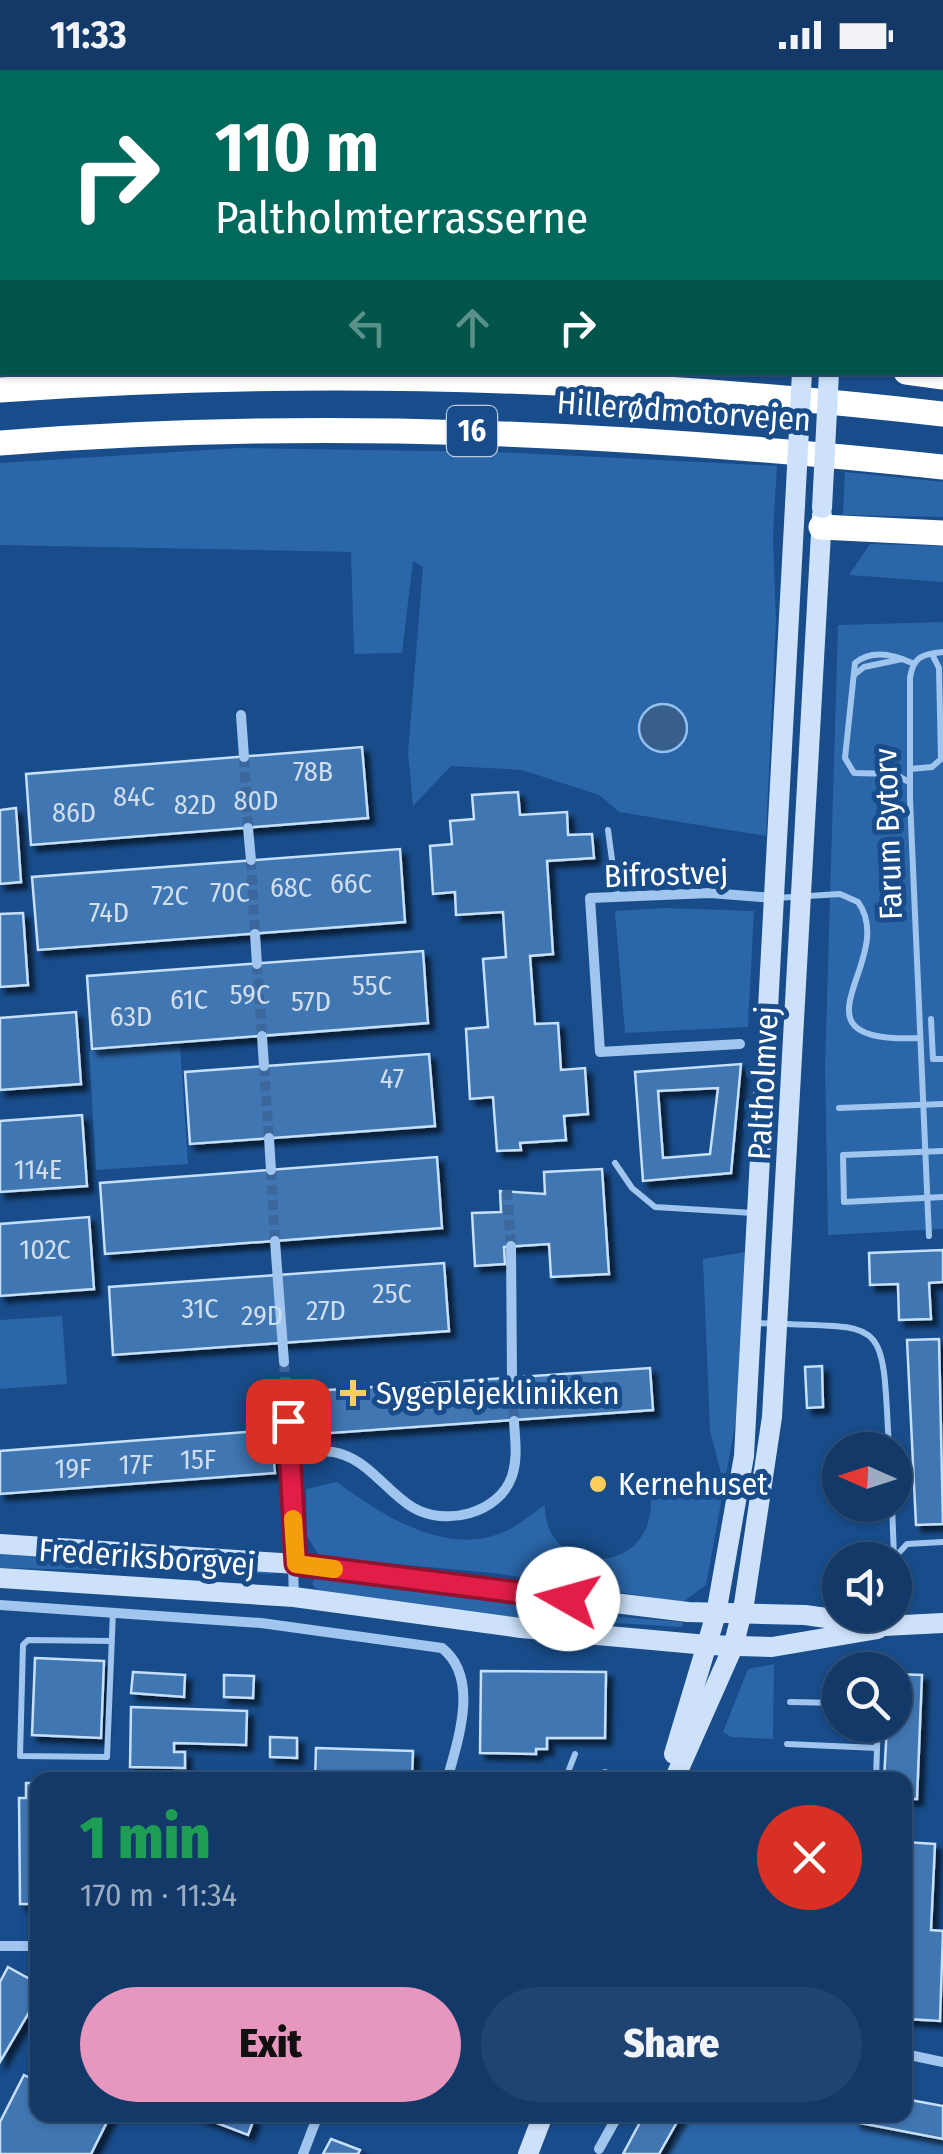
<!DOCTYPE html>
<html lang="en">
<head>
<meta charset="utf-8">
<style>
  :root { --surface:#123968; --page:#1f4471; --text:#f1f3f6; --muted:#9cacc0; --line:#31537c; --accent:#e797bd }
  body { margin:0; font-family:"Fira Sans Condensed",sans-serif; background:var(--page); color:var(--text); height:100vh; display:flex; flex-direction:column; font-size:38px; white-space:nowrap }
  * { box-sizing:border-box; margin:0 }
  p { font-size:32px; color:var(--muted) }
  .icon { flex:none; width:55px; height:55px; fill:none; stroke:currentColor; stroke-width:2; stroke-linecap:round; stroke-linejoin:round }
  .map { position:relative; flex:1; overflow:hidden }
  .details { position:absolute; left:30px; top:1702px; width:882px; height:350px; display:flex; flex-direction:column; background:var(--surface); border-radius:20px; box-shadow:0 2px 8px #0004,0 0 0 2px var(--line) }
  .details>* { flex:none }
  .top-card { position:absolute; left:0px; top:0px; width:945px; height:305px; box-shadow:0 2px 8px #0004,0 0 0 2px var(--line); background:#00695c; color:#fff; overflow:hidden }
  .needle { width:65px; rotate:273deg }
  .fabs { position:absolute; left:822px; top:1362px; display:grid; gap:20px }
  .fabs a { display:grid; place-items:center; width:90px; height:90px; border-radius:50%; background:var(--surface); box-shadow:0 2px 8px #0004,0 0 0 2px var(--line); font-size:50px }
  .pin { position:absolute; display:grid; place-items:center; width:85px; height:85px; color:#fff; margin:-42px; border-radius:20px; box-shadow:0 5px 15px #0006 }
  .me { position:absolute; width:110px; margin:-55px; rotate:277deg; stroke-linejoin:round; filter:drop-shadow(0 0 8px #0008) }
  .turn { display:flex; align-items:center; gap:35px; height:210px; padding:0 50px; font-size:45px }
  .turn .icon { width:130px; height:130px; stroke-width:2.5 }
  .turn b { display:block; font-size:70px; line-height:85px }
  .lanes { display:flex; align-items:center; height:95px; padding:0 50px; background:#0003; justify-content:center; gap:50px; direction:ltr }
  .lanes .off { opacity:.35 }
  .round { display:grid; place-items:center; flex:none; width:105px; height:105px; border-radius:52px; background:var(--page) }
  .overview { display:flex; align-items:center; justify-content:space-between; height:170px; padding:0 50px }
  h1 { font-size:60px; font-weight:800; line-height:75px; color:#1e9e55 }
  .action { display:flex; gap:20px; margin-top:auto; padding:20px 50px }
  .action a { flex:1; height:115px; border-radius:60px; background:var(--accent); color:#111; font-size:40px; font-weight:800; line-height:115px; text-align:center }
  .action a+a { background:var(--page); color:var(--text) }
  .status { display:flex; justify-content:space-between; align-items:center; height:70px; padding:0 50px; background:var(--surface); direction:ltr }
  .status svg { height:28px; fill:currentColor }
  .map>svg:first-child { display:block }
  .green { fill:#2a66a8 }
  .water { fill:#385f8c; stroke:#93c0f1; stroke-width:2.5 }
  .building { fill:#4076b2; stroke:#c6dffa; stroke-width:2.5; fill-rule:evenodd; filter:url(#shadow) }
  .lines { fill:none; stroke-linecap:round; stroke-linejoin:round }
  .street-tunnel { stroke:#3b679c; stroke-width:10; stroke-dasharray:10 5; stroke-linecap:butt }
  .lane { stroke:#a0c5ee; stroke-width:6 }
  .street { stroke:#a0c5ee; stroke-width:10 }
  .secondary { stroke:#cde2fa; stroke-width:20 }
  .highway { stroke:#fff; stroke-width:25 }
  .secondary-bridge { stroke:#cde2fa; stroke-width:20 }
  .route-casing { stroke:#92132f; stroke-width:25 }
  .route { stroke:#e11d48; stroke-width:18 }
  .slow { stroke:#f59e0b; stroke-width:18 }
  .poi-dot { fill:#ffcd5d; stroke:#184c8a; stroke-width:4 }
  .labels { text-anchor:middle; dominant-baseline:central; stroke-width:10; stroke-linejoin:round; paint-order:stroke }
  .number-label { font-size:28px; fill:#cfddec }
  .shield { fill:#184c8a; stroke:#bac9dc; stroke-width:2.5 }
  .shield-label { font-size:30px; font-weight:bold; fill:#fff }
  .street-label { font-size:32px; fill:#fff; stroke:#184c8a }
  .poi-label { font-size:32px; fill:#fff; stroke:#184c8a; text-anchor:start }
</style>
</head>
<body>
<div class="status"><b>11:33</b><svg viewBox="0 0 49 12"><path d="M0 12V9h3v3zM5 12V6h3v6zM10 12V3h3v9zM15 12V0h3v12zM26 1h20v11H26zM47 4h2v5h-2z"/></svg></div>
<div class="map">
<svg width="943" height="2084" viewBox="0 0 943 2084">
  <defs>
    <filter id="shadow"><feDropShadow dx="6" dy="6" stdDeviation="2.5" flood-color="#0009"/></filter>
  </defs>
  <rect width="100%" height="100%" fill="#184c8a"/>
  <g class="green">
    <path d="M 239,378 L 496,382 L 777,396 L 773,465 L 776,551 L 766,766 L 619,742 L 599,725 L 522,700 L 451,696 L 413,736 L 408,683 L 423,497 L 413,491 L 402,583 L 354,584 L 351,482 L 0,475 L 0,393 Z"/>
    <path d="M 845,402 L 943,412 L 943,447 L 843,445 Z"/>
    <path d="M 870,474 L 943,476 L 943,512 L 849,505 Z"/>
    <path d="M 943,552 L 943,1159 L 828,1165 L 825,997 L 838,555 Z"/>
    <path d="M 664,838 L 754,841 L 748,957 L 625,963 L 615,841 Z"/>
    <path d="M 180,975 L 188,1094 L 96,1100 L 89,981 Z"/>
    <path d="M 746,1182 L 739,1334 L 706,1515 L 683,1532 L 493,1503 L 320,1487 L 307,1466 L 306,1419 L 337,1412 C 384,1447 453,1491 512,1458 C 523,1452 534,1442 545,1435 C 543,1510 662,1509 650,1421 L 703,1417 L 726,1422 L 710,1361 L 703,1189 Z"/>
    <path d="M 62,1246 L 67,1314 L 0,1319 L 0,1250 Z"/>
    <path d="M 0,1484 L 272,1502 L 274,1504 L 0,1498 Z"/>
    <path d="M 315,1508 L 596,1545 L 682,1552 L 682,1557 L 498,1546 L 318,1521 L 312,1514 Z"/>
    <path d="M 774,1594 L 773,1669 L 731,1667 L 723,1662 L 748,1599 Z"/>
    <path d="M 684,2045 L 858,2045 L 858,2053 L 943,2071 L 943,2084 L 667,2084 Z"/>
  </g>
  <circle class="water" cx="663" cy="658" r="24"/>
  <g class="building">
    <path d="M 362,677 L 368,748 L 31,775 L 26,704 Z"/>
    <path d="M 518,722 L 520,745 L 567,742 L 568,765 L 592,764 L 594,788 L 547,791 L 553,884 L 530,886 L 535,954 L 558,953 L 561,1000 L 585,998 L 588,1044 L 564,1046 L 566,1070 L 520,1073 L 521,1080 L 497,1081 L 493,1027 L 470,1029 L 466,959 L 488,957 L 483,889 L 506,887 L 503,842 L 456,845 L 455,822 L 433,824 L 430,776 L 452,774 L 450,751 L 474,749 L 472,725 Z"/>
    <path d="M 16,738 L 21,812 L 0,814 L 0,740 Z"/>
    <path d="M 400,779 L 405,852 L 38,880 L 32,807 Z"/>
    <path d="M 23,843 L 28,915 L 0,917 L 0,844 Z"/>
    <path d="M 423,881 L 428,953 L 92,979 L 87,906 Z"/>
    <path d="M 76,942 L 81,1014 L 0,1020 L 0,948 Z"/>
    <path d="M 429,984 L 435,1056 L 190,1074 L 185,1002 Z"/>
    <path d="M 741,994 L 731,1103 L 643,1111 L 635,1002 ZM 718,1018 L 710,1084 L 663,1088 L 658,1021 Z"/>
    <path d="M 82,1045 L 87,1116 L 0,1122 L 0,1051 Z"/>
    <path d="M 437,1087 L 442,1158 L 105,1184 L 100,1113 Z"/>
    <path d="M 602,1099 L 609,1204 L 551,1207 L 549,1174 L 504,1177 L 505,1194 L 475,1196 L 472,1143 L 501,1142 L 500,1121 L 545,1124 L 544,1102 Z"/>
    <path d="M 89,1147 L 94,1219 L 0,1226 L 0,1154 Z"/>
    <path d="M 943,1180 L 943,1212 L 929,1213 L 931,1249 L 899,1250 L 898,1214 L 870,1215 L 869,1183 Z"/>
    <path d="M 444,1193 L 449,1261 L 113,1285 L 109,1217 Z"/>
    <path d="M 939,1269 L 943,1454 L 916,1455 L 907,1270 Z"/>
    <path d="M 822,1296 L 823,1337 L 807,1338 L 805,1297 Z"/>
    <path d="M 650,1298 L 653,1340 L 317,1364 L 314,1321 Z"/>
    <path d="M 271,1360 L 275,1403 L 0,1424 L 0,1381 Z"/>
    <path d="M 35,1588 L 104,1591 L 101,1668 L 32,1665 Z"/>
    <path d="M 481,1601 L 606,1602 L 605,1668 L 547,1668 L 547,1679 L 536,1679 L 536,1684 L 480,1683 Z"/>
    <path d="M 133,1602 L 185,1605 L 184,1627 L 131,1623 Z"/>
    <path d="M 895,1604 L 922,1605 L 917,1729 L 905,1729 L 905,1710 L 884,1710 L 887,1655 L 895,1655 Z"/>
    <path d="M 224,1605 L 254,1606 L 253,1628 L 224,1627 Z"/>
    <path d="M 131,1637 L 247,1641 L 246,1675 L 174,1673 L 174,1682 L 185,1682 L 185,1698 L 130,1697 Z"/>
    <path d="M 270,1667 L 297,1668 L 297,1688 L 270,1687 Z"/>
    <path d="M 316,1678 L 413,1681 L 412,1710 L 315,1710 Z"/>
    <path d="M 749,1705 L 856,1710 L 749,1710 Z"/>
    <path d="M 26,1713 L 38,1713 L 38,1834 L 20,1834 L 19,1728 L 26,1728 Z"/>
    <path d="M 905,1772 L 935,1774 L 931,1860 L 943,1861 L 940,1951 L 907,1949 L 911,1864 L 905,1864 Z"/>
    <path d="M 8,1897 L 28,1908 L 31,1903 L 38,1907 L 38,1927 L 0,1992 L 0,1912 Z"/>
    <path d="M 24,2005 L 38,2012 L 38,2045 L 110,2046 L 91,2084 L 0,2084 L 0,2052 Z"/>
    <path d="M 905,2029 L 943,2036 L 943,2069 L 855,2052 L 856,2045 L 905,2045 Z"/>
    <path d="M 196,2045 L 244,2045 L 254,2049 L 248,2065 Z"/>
    <path d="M 644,2045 L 681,2045 L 659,2084 L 623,2084 Z"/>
    <path d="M 331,2069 L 360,2080 L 358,2084 L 323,2084 Z"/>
  </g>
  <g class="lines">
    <g class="street-tunnel">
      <path d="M 244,687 L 248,758"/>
      <path d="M 251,790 L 255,864"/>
      <path d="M 257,894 L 262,966"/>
      <path d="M 264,996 L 269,1068"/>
      <path d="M 271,1100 L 275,1171"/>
      <path d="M 507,1120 L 511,1176"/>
      <path d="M 284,1292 L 288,1351"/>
      <path d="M 512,1308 L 514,1351"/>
    </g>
    <g class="lane">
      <path d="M 898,2 L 898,0"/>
      <path d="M 938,2 L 938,0"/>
      <path d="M 942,70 L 943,70"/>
      <path d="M 942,195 L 943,195"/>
      <path d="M 854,605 L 864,597 L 902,589"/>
      <path d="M 910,699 L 932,697 L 941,689 L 939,598 L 932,584"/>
      <path d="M 909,712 L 894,704 L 854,703 L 845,688 L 855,593 C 872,579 893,584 912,593"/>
      <path d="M 608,760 L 617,827"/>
      <path d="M 776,828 L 840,824 L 858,832 C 900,890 778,974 920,968"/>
      <path d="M 931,949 L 933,989 L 943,989"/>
      <path d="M 839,1038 L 943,1034"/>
      <path d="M 943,1081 L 843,1085 L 844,1132 L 943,1127"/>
      <path d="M 615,1093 L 632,1118 L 655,1137 L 753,1143"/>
      <path d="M 929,1166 L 910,729 L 910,608 C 913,587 922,584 943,582"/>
      <path d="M 755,1253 C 889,1259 882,1240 889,1380"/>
      <path d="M 892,1435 L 894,1487"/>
      <path d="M 894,1488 L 907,1474 L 943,1472"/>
      <path d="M 112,1571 L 28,1570 L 23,1575 L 20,1686 L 107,1687 L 113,1541"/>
      <path d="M 790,1632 L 840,1633"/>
      <path d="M 787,1674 L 877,1678 L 878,1655"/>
      <path d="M 565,1710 L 575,1684"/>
      <path d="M 602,1710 L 605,1702 L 628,1710"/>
      <path d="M 876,1710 L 877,1678"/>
    </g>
    <g class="street">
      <path d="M 181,0 L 181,2"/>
      <path d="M 241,645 L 244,687"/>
      <path d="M 248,758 L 251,790"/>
      <path d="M 255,864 L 257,894"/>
      <path d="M 262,966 L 264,996"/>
      <path d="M 740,974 L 600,982 L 590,828 L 710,823 L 774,828"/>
      <path d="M 269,1068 L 271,1100"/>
      <path d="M 275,1171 L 284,1292"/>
      <path d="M 511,1176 L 512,1308"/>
      <path d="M 288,1351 L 294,1527"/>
      <path d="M 290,1386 C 308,1382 326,1378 344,1385 C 370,1394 389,1423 412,1437 C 445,1457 499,1444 512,1406 C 518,1388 515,1370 514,1351"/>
      <path d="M 0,1535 L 261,1553 L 442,1578 C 480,1608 458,1670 447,1710"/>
      <path d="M 0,1876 L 38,1876"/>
      <path d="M 905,1984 L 943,1992"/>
      <path d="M 599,2079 L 618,2045"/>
      <path d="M 303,2084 L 318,2045"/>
    </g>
    <g class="secondary">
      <path d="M 818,2 L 818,0"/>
      <path d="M 845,2 L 845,0"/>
      <path d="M 0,1474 L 296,1494 L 688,1542 L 805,1545 L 884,1556 L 943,1553"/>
      <path d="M 0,1508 L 294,1527 L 521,1558 L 707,1575 L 772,1577 L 878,1559"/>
      <path d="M 674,1684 L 716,1544 L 744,1386 L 795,435"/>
      <path d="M 674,1710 L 733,1577 L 744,1534 L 772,1347 L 822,445"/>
      <path d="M 528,2084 L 543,2045"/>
    </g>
    <g class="highway">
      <path d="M 942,256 L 943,256"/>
      <path d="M 906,302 L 943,307"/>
      <path d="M 0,320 C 316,297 629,308 943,344"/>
      <path d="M 0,373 C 315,348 629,363 943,397"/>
      <path d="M 821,457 L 943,463"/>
    </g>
    <g class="secondary-bridge">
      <path d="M 795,435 L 802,302"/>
      <path d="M 822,438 L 829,302"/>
    </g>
  </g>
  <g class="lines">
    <g class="route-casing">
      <path id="route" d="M 288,1351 L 296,1494 L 568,1529"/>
    </g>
    <use href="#route" class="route"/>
    <path class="slow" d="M 293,1449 L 296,1494 L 334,1499"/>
  </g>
  <g class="poi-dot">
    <path d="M348 1308h10v10h10v10h-10v10h-10v-10h-10v-10h10z"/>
    <circle cx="598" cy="1414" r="10"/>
  </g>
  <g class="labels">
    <g class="number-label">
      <text x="313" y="701">78B</text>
      <text x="134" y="726">84C</text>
      <text x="256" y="730">80D</text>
      <text x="195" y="734">82D</text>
      <text x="74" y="742">86D</text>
      <text x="351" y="813">66C</text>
      <text x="291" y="817">68C</text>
      <text x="230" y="822">70C</text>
      <text x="170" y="825">72C</text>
      <text x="109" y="842">74D</text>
      <text x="372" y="915">55C</text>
      <text x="250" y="924">59C</text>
      <text x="189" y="929">61C</text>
      <text x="311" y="931">57D</text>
      <text x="131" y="946">63D</text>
      <text x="392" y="1008">47</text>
      <text x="38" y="1099">114E</text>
      <text x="45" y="1179">102C</text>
      <text x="392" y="1223">25C</text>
      <text x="200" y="1238">31C</text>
      <text x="326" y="1240">27D</text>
      <text x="262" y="1245">29D</text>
      <text x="198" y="1389">15F</text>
      <text x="136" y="1394">17F</text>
      <text x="73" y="1398">19F</text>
    </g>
    <rect class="shield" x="447" y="336" width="50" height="50" rx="8"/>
    <g class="shield-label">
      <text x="472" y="361">16</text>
    </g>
    <g class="street-label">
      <text transform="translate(684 341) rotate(4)">Hillerødmotorvejen</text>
      <text transform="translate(888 764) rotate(-92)">Farum Bytorv</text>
      <text transform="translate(666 804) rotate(-2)">Bifrostvej</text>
      <text transform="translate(763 1013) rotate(-87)">Paltholmvej</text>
      <text transform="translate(147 1487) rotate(4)">Frederiksborgvej</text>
    </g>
    <g class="poi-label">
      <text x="376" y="1323">Sygeplejeklinikken</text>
      <text x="618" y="1414">Kernehuset</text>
    </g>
  </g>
</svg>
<div class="fabs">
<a><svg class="needle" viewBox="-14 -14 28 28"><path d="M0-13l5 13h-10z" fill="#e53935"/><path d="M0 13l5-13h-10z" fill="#9cacc0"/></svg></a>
<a><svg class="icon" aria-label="sound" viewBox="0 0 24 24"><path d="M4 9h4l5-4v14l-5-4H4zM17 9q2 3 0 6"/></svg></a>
<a><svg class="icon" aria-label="search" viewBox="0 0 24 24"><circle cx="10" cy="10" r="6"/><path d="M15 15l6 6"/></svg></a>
</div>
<div class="pin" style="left:288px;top:1351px;background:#d93025"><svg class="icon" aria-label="arrive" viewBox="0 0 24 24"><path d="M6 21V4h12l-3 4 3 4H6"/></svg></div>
<svg class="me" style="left:568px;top:1529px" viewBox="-20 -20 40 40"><circle r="19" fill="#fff"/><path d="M0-13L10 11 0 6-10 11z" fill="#e11d48"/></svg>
<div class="top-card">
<div class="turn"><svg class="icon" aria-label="right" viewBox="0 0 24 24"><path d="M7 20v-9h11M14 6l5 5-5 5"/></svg><div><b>110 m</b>Paltholmterrasserne</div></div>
<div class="lanes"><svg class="icon off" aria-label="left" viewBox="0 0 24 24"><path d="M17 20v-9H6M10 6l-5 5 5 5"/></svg><svg class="icon off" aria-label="ahead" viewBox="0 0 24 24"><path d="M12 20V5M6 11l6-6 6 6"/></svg><svg class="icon" aria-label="right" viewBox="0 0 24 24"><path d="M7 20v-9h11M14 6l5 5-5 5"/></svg></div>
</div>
<section class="details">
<div class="overview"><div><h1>1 min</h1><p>170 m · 11:34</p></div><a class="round" style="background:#d93025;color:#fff"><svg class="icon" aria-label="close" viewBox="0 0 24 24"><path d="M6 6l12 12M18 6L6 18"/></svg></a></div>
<div class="action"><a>Exit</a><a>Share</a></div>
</section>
</div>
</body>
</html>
